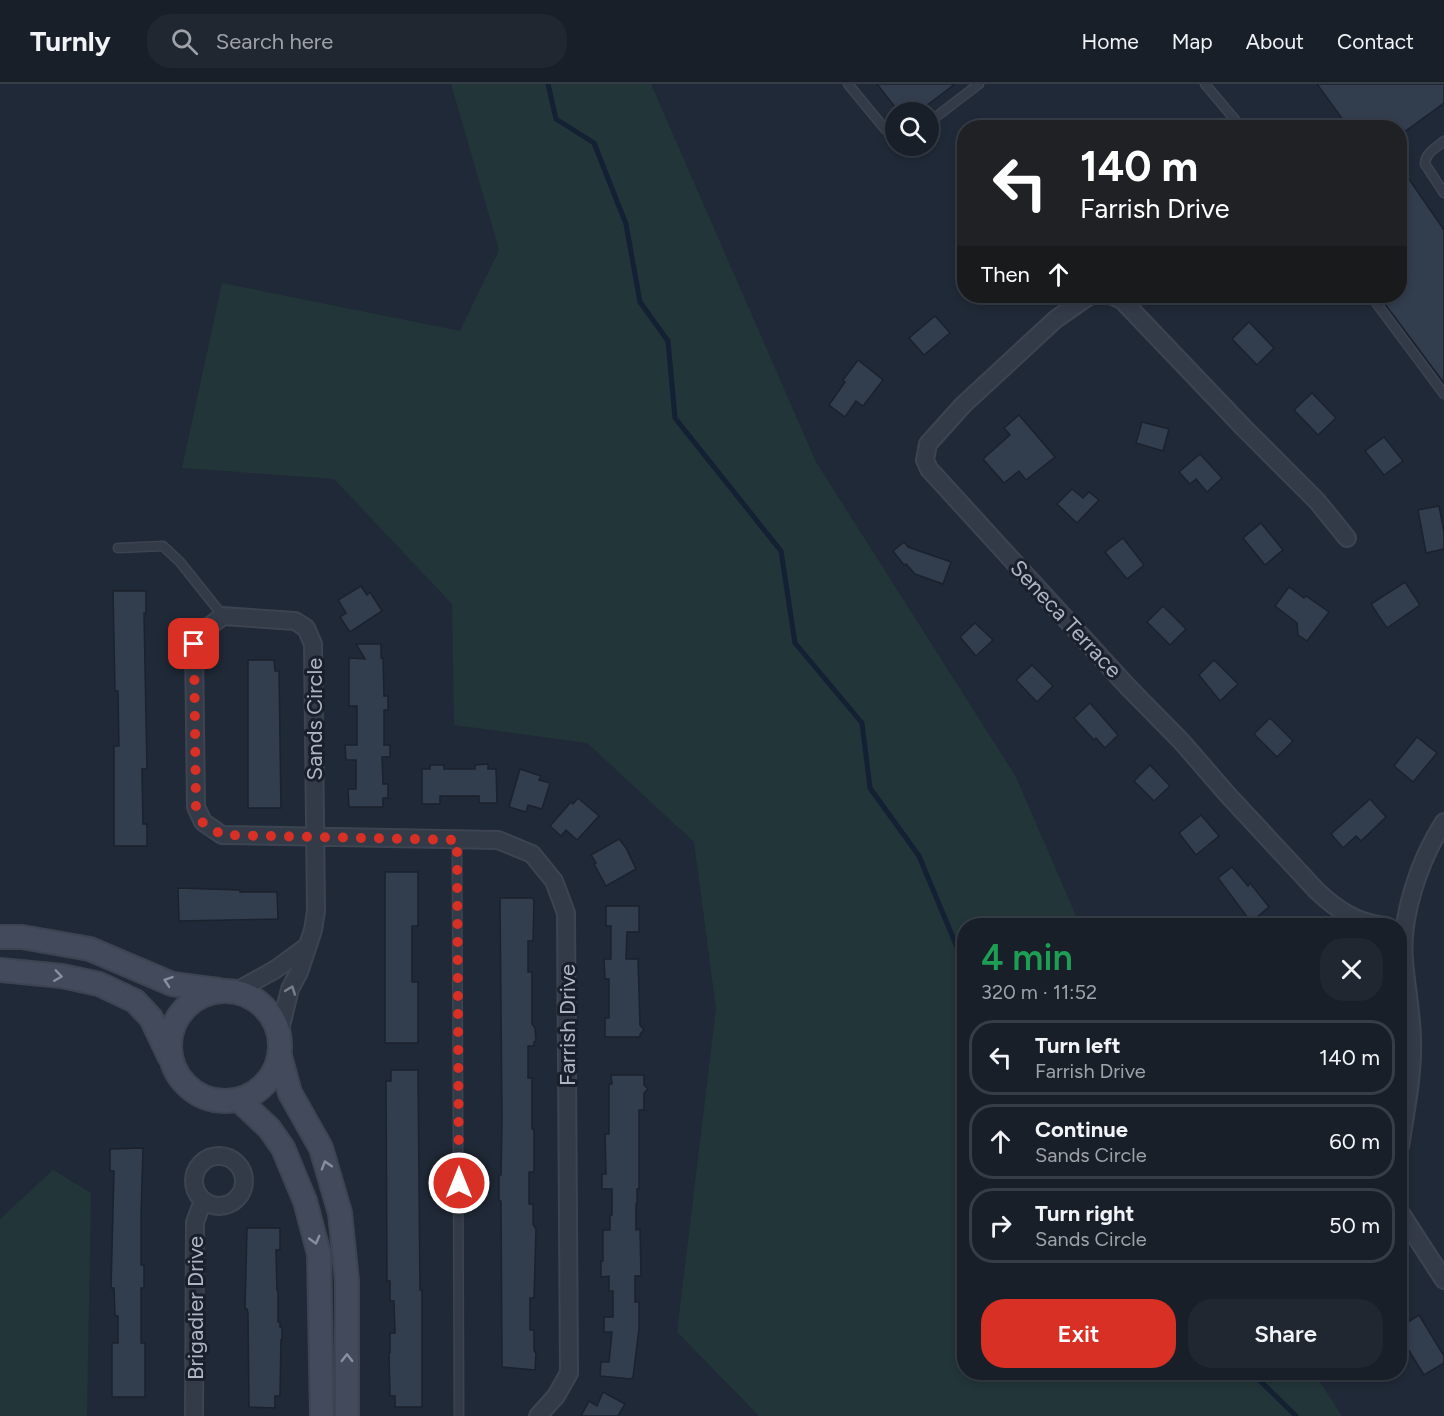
<!DOCTYPE html>
<html lang="en">
<head>
<meta charset="utf-8">
<style>
  :root { --surface:#181f29; --page:#212731; --text:#f1f3f6; --muted:#9fa2a8; --line:#363d46; --accent:#d93025 }
  body { margin:0; font-family:Figtree,sans-serif; background:var(--page); color:var(--text); height:100vh; display:flex; flex-direction:column; font-size:22px; white-space:nowrap }
  * { box-sizing:border-box; margin:0 }
  p { font-size:20px; color:var(--muted) }
  .icon { flex:none; width:33px; height:33px; fill:none; stroke:currentColor; stroke-width:2; stroke-linecap:round; stroke-linejoin:round }
  .map { position:relative; flex:1; overflow:hidden }
  .panel { position:absolute; left:957px; top:834px; width:450px; height:462px; display:flex; flex-direction:column; background:var(--surface); border-radius:24px; box-shadow:0 3px 9px #0003,0 0 0 2px var(--line) }
  .panel>* { flex:none }
  .guide { position:absolute; left:957px; top:36px; width:450px; height:183px; border-radius:24px; box-shadow:0 3px 9px #0003,0 0 0 2px var(--line); background:#202124; color:#fff; overflow:hidden }
  .controls { position:absolute; left:885px; top:18px; display:grid; gap:12px }
  .controls a { display:grid; place-items:center; width:54px; height:54px; border-radius:50%; background:var(--surface); box-shadow:0 3px 9px #0003,0 0 0 2px var(--line); font-size:30px }
  .pin { position:absolute; display:grid; place-items:center; width:51px; height:51px; color:#fff; margin:-26px; border-radius:12px; box-shadow:0 3px 9px #0006 }
  .me { position:absolute; width:66px; margin:-33px; rotate:0deg; stroke-linejoin:round; filter:drop-shadow(0 0 4px #0008) }
  .turn { display:flex; align-items:center; gap:21px; height:126px; padding:0 24px; font-size:27px }
  .turn .icon { width:78px; height:78px; stroke-width:2.5 }
  .turn b { display:block; font-size:42px; line-height:51px }
  .then { display:flex; align-items:center; height:57px; padding:0 24px; background:#0003; gap:12px; font-size:22px }
  .round { display:grid; place-items:center; flex:none; width:63px; height:63px; border-radius:24px; background:var(--page) }
  .summary { display:flex; align-items:center; justify-content:space-between; height:102px; padding:0 24px }
  h1 { font-size:36px; font-weight:600; line-height:45px; color:#1e9e55 }
  .cta { display:flex; gap:12px; margin-top:auto; padding:12px 24px }
  .cta a { flex:1; height:69px; border-radius:24px; background:var(--accent); color:#fff; font-size:24px; font-weight:600; line-height:69px; text-align:center }
  .cta a+a { background:var(--page); color:var(--text) }
  ul { padding:0; list-style:none }
  li { display:flex; align-items:center; gap:18px; height:75px; margin:0 12px 9px; padding:0 12px; border:3px solid var(--line); border-radius:24px }
  li div { flex:1 }
  li b { display:block; font-size:22px }
  li em { font-style:normal }
  header { display:flex; align-items:center; gap:36px; box-sizing:border-box; height:84px; padding:0 30px; background:var(--surface); border-bottom:2px solid var(--line) }
  header strong { font-size:28px }
  nav { display:flex; gap:33px; margin-inline-start:auto; font-size:21px }
  .search { width:420px; height:54px; background:var(--page); display:flex; align-items:center; gap:15px; box-sizing:border-box; padding:0 21px; border-radius:24px; color:var(--muted); font-size:22px }
  .map>svg:first-child { display:block }
  .green { fill:#223538 }
  .lines { fill:none; stroke-linecap:round; stroke-linejoin:round }
  .stream { stroke:#142034; stroke-width:5 }
  .building { fill:#323d4e; stroke:#1b222e; stroke-width:1.5 }
  .lane-casing { stroke:#3d4451; stroke-width:11 }
  .street-casing { stroke:#3d4451; stroke-width:20 }
  .secondary-casing { stroke:#3d4451; stroke-width:26 }
  .lane { stroke:#343b48; stroke-width:8 }
  .street { stroke:#343b48; stroke-width:16 }
  .secondary { stroke:#424a5b; stroke-width:22 }
  .oneway { stroke:#88909f }
  .oneway2 { stroke:#777f8c }
  .route { stroke:#d93025; stroke-width:10; stroke-dasharray:0 18 }
  .labels { text-anchor:middle; dominant-baseline:central; stroke-width:6; stroke-linejoin:round; paint-order:stroke }
  .street-label { font-size:22px; fill:#aeb6c4; stroke:#19202c }
</style>
</head>
<body>
<header>
<strong>Turnly</strong>
<div class="search"><svg class="icon" aria-label="search" viewBox="0 0 24 24"><circle cx="10" cy="10" r="6"/><path d="M15 15l6 6"/></svg>Search here</div>
<nav><a>Home</a><a>Map</a><a>About</a><a>Contact</a></nav>
</header>
<div class="map">
<svg width="1444" height="1332" viewBox="0 0 1444 1332">
  <rect width="100%" height="100%" fill="#202937"/>
  <g class="green">
    <path d="M 451,0 L 651,0 L 816,378 L 1016,693 L 1080,841 L 964,842 L 964,1288 L 1314,1289 L 1342,1332 L 759,1332 L 677,1248 L 716,925 L 694,758 L 587,659 L 454,641 L 452,520 L 334,395 L 182,384 L 222,199 L 460,247 L 499,166 Z"/>
    <path d="M 53,1086 L 91,1109 L 87,1332 L 0,1332 L 0,1135 Z"/>
  </g>
  <g class="lines">
    <g class="stream">
      <path d="M 548,0 L 556,35 L 594,59 L 626,140 L 640,218 L 668,257 L 675,334 L 781,467 L 795,559 L 862,639 L 870,704 L 919,772 L 964,880"/>
      <path d="M 1251,1288 L 1296,1332"/>
    </g>
  </g>
  <g class="building">
    <path d="M 877,0 L 955,0 L 918,28 L 899,28 Z"/>
    <path d="M 1317,0 L 1444,0 L 1444,19 L 1400,51 L 1400,44 L 1349,44 Z"/>
    <path d="M 1400,82 L 1444,146 L 1444,299 L 1379,212 L 1400,212 Z"/>
    <path d="M 935,232 L 950,249 L 924,271 L 909,254 Z"/>
    <path d="M 1249,238 L 1274,264 L 1257,281 L 1232,255 Z"/>
    <path d="M 858,276 L 883,296 L 863,322 L 856,317 L 845,333 L 829,321 L 845,298 L 843,296 Z"/>
    <path d="M 1312,309 L 1336,334 L 1318,351 L 1294,326 Z"/>
    <path d="M 1019,331 L 1055,373 L 1026,396 L 1019,387 L 1004,399 L 983,375 L 1010,351 L 1004,344 Z"/>
    <path d="M 1142,338 L 1169,345 L 1163,367 L 1136,359 Z"/>
    <path d="M 1384,353 L 1403,377 L 1384,391 L 1365,367 Z"/>
    <path d="M 1200,370 L 1222,394 L 1207,408 L 1196,395 L 1190,400 L 1179,388 Z"/>
    <path d="M 1072,405 L 1083,414 L 1089,408 L 1099,416 L 1077,439 L 1057,420 Z"/>
    <path d="M 1439,422 L 1444,448 L 1444,465 L 1426,469 L 1418,426 Z"/>
    <path d="M 1261,439 L 1283,466 L 1265,481 L 1243,454 Z"/>
    <path d="M 1123,454 L 1144,481 L 1127,495 L 1105,468 Z"/>
    <path d="M 904,458 L 908,463 L 951,478 L 943,500 L 915,490 L 906,480 L 904,481 L 893,467 Z"/>
    <path d="M 1405,498 L 1420,521 L 1387,544 L 1371,520 Z"/>
    <path d="M 361,502 L 367,511 L 370,508 L 382,527 L 350,548 L 340,533 L 346,529 L 338,516 Z"/>
    <path d="M 1289,503 L 1304,514 L 1306,512 L 1329,528 L 1307,557 L 1298,551 L 1297,539 L 1275,522 Z"/>
    <path d="M 113,507 L 146,507 L 146,529 L 144,529 L 147,685 L 142,685 L 143,740 L 147,740 L 147,762 L 114,762 L 114,662 L 119,662 L 118,607 L 115,607 Z"/>
    <path d="M 1163,522 L 1186,545 L 1170,561 L 1147,538 Z"/>
    <path d="M 975,539 L 993,556 L 976,572 L 960,553 Z"/>
    <path d="M 356,560 L 381,560 L 381,574 L 383,574 L 384,612 L 388,612 L 388,626 L 384,626 L 384,661 L 390,661 L 390,673 L 382,673 L 383,700 L 388,700 L 388,714 L 383,714 L 383,723 L 349,723 L 348,705 L 356,705 L 356,676 L 346,676 L 345,661 L 357,661 L 357,622 L 349,622 L 349,574 L 365,575 Z"/>
    <path d="M 248,576 L 274,576 L 275,587 L 279,587 L 281,724 L 248,724 Z"/>
    <path d="M 1214,576 L 1238,600 L 1220,617 L 1199,591 Z"/>
    <path d="M 1032,581 L 1053,602 L 1037,618 L 1016,596 Z"/>
    <path d="M 1090,619 L 1118,651 L 1105,664 L 1096,654 L 1094,656 L 1074,634 Z"/>
    <path d="M 1270,634 L 1293,657 L 1277,673 L 1254,650 Z"/>
    <path d="M 1417,653 L 1437,669 L 1413,698 L 1394,682 Z"/>
    <path d="M 488,680 L 488,685 L 496,685 L 497,719 L 479,719 L 479,712 L 440,712 L 440,720 L 422,720 L 422,685 L 430,685 L 430,681 L 444,681 L 444,685 L 475,685 L 475,681 Z"/>
    <path d="M 1150,681 L 1170,702 L 1154,717 L 1134,697 Z"/>
    <path d="M 520,685 L 541,692 L 539,696 L 550,699 L 542,725 L 528,721 L 526,728 L 509,723 Z"/>
    <path d="M 578,714 L 599,732 L 577,756 L 566,746 L 561,752 L 550,742 L 571,718 L 573,720 Z"/>
    <path d="M 1370,715 L 1386,733 L 1361,757 L 1356,752 L 1343,764 L 1331,750 Z"/>
    <path d="M 1201,731 L 1219,752 L 1196,771 L 1179,749 Z"/>
    <path d="M 619,755 L 626,764 L 636,785 L 606,802 L 594,780 L 596,779 L 591,771 Z"/>
    <path d="M 1232,783 L 1248,802 L 1250,799 L 1269,823 L 1251,838 L 1218,794 Z"/>
    <path d="M 385,788 L 418,788 L 418,842 L 412,842 L 412,898 L 418,898 L 418,959 L 385,959 Z"/>
    <path d="M 178,804 L 240,806 L 240,808 L 277,808 L 278,835 L 179,837 Z"/>
    <path d="M 500,814 L 533,814 L 534,818 L 533,857 L 528,857 L 528,888 L 532,888 L 532,940 L 535,944 L 536,957 L 534,958 L 534,962 L 528,962 L 528,994 L 532,994 L 532,1045 L 534,1045 L 534,1088 L 529,1088 L 529,1120 L 533,1120 L 533,1140 L 536,1145 L 534,1214 L 530,1214 L 530,1246 L 534,1246 L 534,1266 L 536,1270 L 535,1286 L 502,1283 L 501,1117 L 499,1117 L 499,1091 L 501,1091 L 502,1037 Z"/>
    <path d="M 606,822 L 639,822 L 639,848 L 627,848 L 626,875 L 638,875 L 640,941 L 644,946 L 640,950 L 640,953 L 605,953 L 605,934 L 609,934 L 609,895 L 605,895 L 604,875 L 611,875 L 611,842 L 606,842 Z"/>
    <path d="M 391,986 L 418,986 L 420,1206 L 422,1206 L 422,1323 L 395,1323 L 395,1312 L 390,1312 L 389,1269 L 390,1269 L 390,1249 L 395,1249 L 394,1217 L 390,1217 L 390,1197 L 387,1197 L 386,997 L 391,997 Z"/>
    <path d="M 611,991 L 644,991 L 644,1001 L 648,1005 L 644,1009 L 644,1026 L 639,1026 L 639,1105 L 637,1105 L 637,1120 L 636,1120 L 636,1146 L 640,1145 L 641,1192 L 635,1192 L 635,1218 L 639,1218 L 639,1245 L 633,1293 L 631,1295 L 600,1292 L 601,1278 L 609,1278 L 612,1248 L 604,1248 L 604,1233 L 613,1233 L 613,1207 L 609,1207 L 609,1192 L 601,1193 L 601,1177 L 603,1177 L 603,1146 L 610,1146 L 610,1131 L 612,1131 L 612,1105 L 602,1105 L 602,1090 L 606,1090 L 605,1050 L 609,1050 L 609,1000 L 612,1000 Z"/>
    <path d="M 143,1064 L 141,1132 L 141,1181 L 144,1181 L 144,1204 L 141,1204 L 141,1259 L 145,1259 L 145,1313 L 112,1313 L 112,1259 L 118,1259 L 118,1232 L 115,1232 L 114,1204 L 111,1204 L 114,1087 L 110,1087 L 110,1065 Z"/>
    <path d="M 247,1144 L 280,1144 L 280,1166 L 276,1166 L 277,1206 L 278,1206 L 278,1238 L 280,1238 L 280,1243 L 282,1243 L 282,1256 L 281,1256 L 280,1312 L 275,1312 L 275,1324 L 249,1323 L 248,1229 L 247,1225 L 245,1225 Z"/>
    <path d="M 1419,1231 L 1444,1272 L 1444,1279 L 1424,1291 L 1400,1252 L 1400,1243 Z"/>
    <path d="M 603,1308 L 625,1320 L 618,1332 L 581,1332 L 589,1317 L 597,1322 Z"/>
  </g>
  <g class="lines">
    <g class="lane-casing">
      <g id="lane">
        <path d="M 848,0 L 885,45 L 896,48"/>
        <path d="M 1205,0 L 1242,44"/>
        <path d="M 928,39 L 979,0"/>
        <path d="M 1444,57 C 1436,64 1425,69 1425,80 L 1444,109"/>
        <path d="M 1371,212 L 1444,310"/>
        <path d="M 118,464 L 163,462 L 180,478 L 223,532"/>
        <path d="M 457,756 L 459,1332"/>
      </g>
    </g>
    <g class="street-casing">
      <g id="street">
        <path d="M 1089,212 L 1056,235 L 963,321 L 928,360 L 925,376 L 929,385 L 1128,603 L 1182,658 L 1227,710 L 1317,807 C 1337,826 1357,839 1386,842"/>
        <path d="M 1113,212 L 1122,216 L 1244,344 L 1317,417 L 1347,454"/>
        <path d="M 235,908 L 276,885 L 306,863"/>
        <path d="M 279,950 L 290,905 L 299,888 L 313,846 L 316,827 L 313,560 L 306,544 L 295,537 L 223,532 L 203,547 L 194,560 L 196,723 L 203,738 L 222,751 L 498,756 L 532,770 L 554,797 L 566,829 L 569,1289 L 556,1312 L 538,1332"/>
        <path d="M 1400,1063 C 1405,1029 1413,993 1412,958 C 1412,930 1406,904 1404,876 C 1400,832 1420,775 1444,738"/>
        <circle cx="219" cy="1097" r="25"/>
        <path d="M 1400,1128 L 1444,1196"/>
        <path d="M 194,1332 L 195,1138 L 203,1117"/>
      </g>
    </g>
    <g class="secondary-casing">
      <g id="secondary">
        <path d="M 0,853 L 22,853 L 90,865 L 172,900 L 218,906"/>
        <path d="M 0,886 L 62,892 L 99,900 L 135,917 L 151,934 L 169,972"/>
        <circle cx="225" cy="962" r="55"/>
        <path d="M 280,972 L 290,1009 L 321,1064 L 340,1129 L 347,1197 L 347,1332"/>
        <path d="M 239,1016 L 269,1044 L 283,1064 L 305,1117 L 319,1170 L 322,1332"/>
      </g>
    </g>
    <use href="#lane" class="lane"/>
    <use href="#street" class="street"/>
    <use href="#secondary" class="secondary"/>
  </g>
  <defs><path id="oneway-chevron" d="M-2-3.5L2.5 0L-2 3.5" fill="none" stroke-width="1.6" stroke-linecap="round" stroke-linejoin="round" transform="scale(1.5)"/></defs>
  <g class="oneway">
    <use href="#oneway-chevron" transform="translate(58 892) rotate(8)"/>
    <use href="#oneway-chevron" transform="translate(168 897) rotate(-161)"/>
    <use href="#oneway-chevron" transform="translate(326 1081) rotate(-107)"/>
    <use href="#oneway-chevron" transform="translate(315 1156) rotate(75)"/>
    <use href="#oneway-chevron" transform="translate(347 1274) rotate(-90)"/>
  </g>
  <use class="oneway2" href="#oneway-chevron" transform="translate(291 906) rotate(-70)"/>
  <g class="lines">
    <path class="route" d="M 194,560 L 196,723 L 202,738 L 222,751 L 457,756 L 459,1099"/>
  </g>
  <g class="labels">
    <g class="street-label">
      <text transform="translate(1066 535) rotate(47)">Seneca Terrace</text>
      <text transform="translate(314 635) rotate(-90)">Sands Circle</text>
      <text transform="translate(567 941) rotate(-90)">Farrish Drive</text>
      <text transform="translate(195 1224) rotate(-90)">Brigadier Drive</text>
    </g>
  </g>
</svg>
<div class="controls">
<a><svg class="icon" aria-label="search" viewBox="0 0 24 24"><circle cx="10" cy="10" r="6"/><path d="M15 15l6 6"/></svg></a>
</div>
<div class="pin" style="left:194px;top:560px;background:#d93025"><svg class="icon" aria-label="arrive" viewBox="0 0 24 24"><path d="M6 21V4h12l-3 4 3 4H6"/></svg></div>
<svg class="me" style="left:459px;top:1099px" viewBox="-20 -20 40 40"><circle r="17" fill="#d93025" stroke="#fff" stroke-width="3"/><path d="M0-11L8 9 0 5-8 9z" fill="#fff"/></svg>
<div class="guide">
<div class="turn"><svg class="icon" aria-label="left" viewBox="0 0 24 24"><path d="M17 20v-9H6M10 6l-5 5 5 5"/></svg><div><b>140 m</b>Farrish Drive</div></div>
<div class="then">Then<svg class="icon" aria-label="ahead" viewBox="0 0 24 24"><path d="M12 20V5M6 11l6-6 6 6"/></svg></div>
</div>
<section class="panel">
<div class="summary"><div><h1>4 min</h1><p>320 m · 11:52</p></div><a class="round"><svg class="icon" aria-label="close" viewBox="0 0 24 24"><path d="M6 6l12 12M18 6L6 18"/></svg></a></div>
<ul>
<li><svg class="icon" aria-label="left" viewBox="0 0 24 24"><path d="M17 20v-9H6M10 6l-5 5 5 5"/></svg><div><b>Turn left</b><p>Farrish Drive</p></div><em>140 m</em></li>
<li><svg class="icon" aria-label="ahead" viewBox="0 0 24 24"><path d="M12 20V5M6 11l6-6 6 6"/></svg><div><b>Continue</b><p>Sands Circle</p></div><em>60 m</em></li>
<li><svg class="icon" aria-label="right" viewBox="0 0 24 24"><path d="M7 20v-9h11M14 6l5 5-5 5"/></svg><div><b>Turn right</b><p>Sands Circle</p></div><em>50 m</em></li>
</ul>
<div class="cta"><a>Exit</a><a>Share</a></div>
</section>
</div>
</body>
</html>
